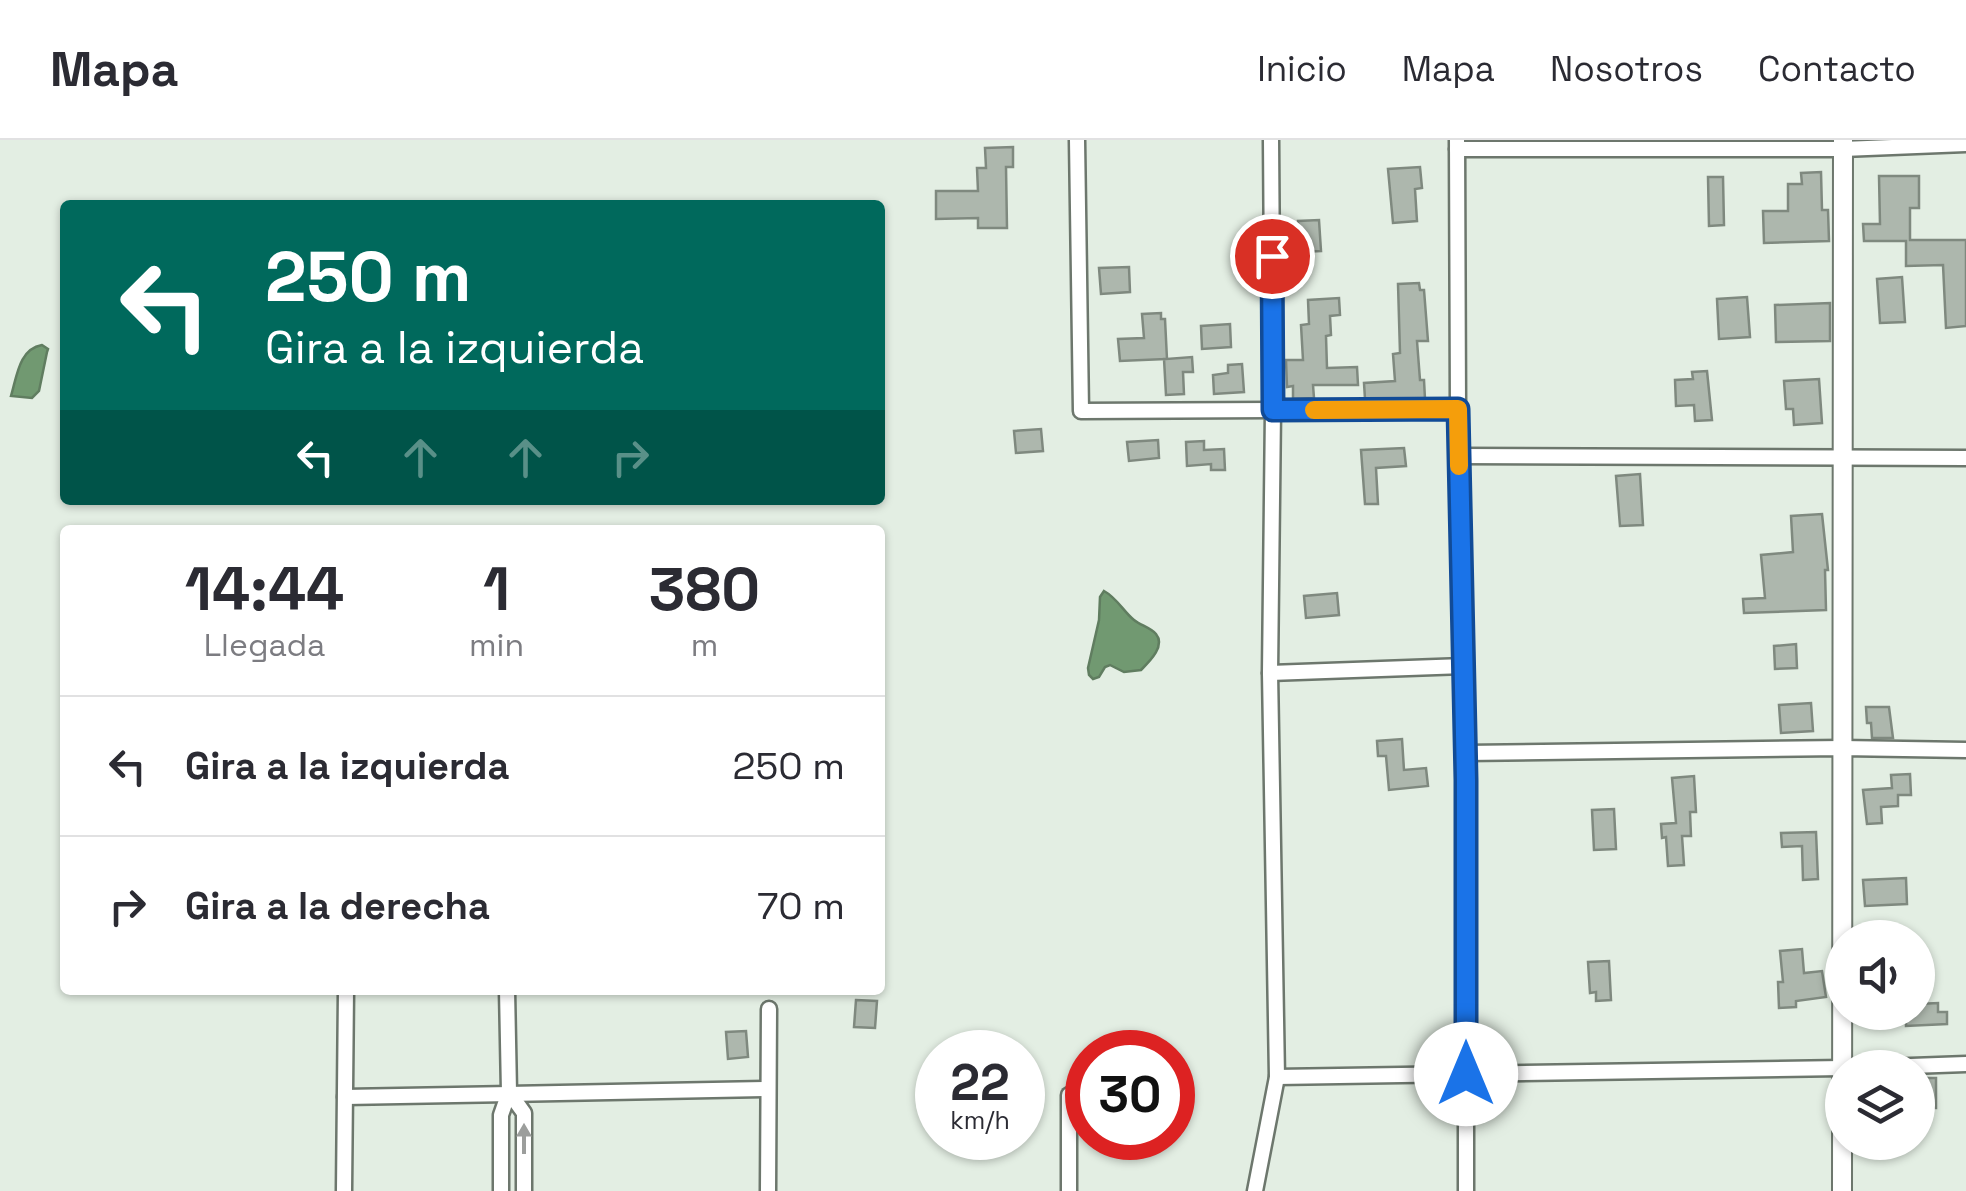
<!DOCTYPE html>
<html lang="es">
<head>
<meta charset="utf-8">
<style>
  :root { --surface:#fff; --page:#f7f7f7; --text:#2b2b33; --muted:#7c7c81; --line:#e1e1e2 }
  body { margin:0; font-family:"Space Grotesk",sans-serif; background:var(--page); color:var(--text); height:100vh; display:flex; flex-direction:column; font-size:38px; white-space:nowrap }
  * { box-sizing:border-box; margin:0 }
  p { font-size:32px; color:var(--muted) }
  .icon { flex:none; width:55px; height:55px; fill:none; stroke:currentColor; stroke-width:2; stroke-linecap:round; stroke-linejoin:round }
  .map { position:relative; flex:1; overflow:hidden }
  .sheet { position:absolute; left:60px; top:385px; width:825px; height:470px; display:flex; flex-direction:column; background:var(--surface); border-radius:10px; box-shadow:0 2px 8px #0004 }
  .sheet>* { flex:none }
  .guide { position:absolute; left:60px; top:60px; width:825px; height:305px; border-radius:10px; box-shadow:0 2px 8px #0004; background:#00695c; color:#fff; overflow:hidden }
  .buttons { position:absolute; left:1825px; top:780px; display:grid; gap:20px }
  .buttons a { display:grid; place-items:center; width:110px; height:110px; border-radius:50%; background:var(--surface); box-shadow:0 2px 8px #0004; font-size:50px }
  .speed { position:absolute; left:915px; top:890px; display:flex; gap:20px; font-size:50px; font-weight:700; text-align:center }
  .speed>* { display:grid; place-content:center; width:130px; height:130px; border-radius:50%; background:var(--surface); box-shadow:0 2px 8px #0004; line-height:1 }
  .speed small { font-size:25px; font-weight:400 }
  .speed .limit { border:15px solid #d22; background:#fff; color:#111 }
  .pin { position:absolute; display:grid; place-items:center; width:85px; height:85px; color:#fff; margin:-42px; border:5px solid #fff; border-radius:50%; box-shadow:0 2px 10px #0007 }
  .me { position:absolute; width:110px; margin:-55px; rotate:0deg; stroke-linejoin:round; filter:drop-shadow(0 0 8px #0008) }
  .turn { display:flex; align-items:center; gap:35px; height:210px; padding:0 40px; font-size:45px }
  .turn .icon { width:130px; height:130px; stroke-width:2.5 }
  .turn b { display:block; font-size:70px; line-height:85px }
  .lanes { display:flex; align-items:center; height:95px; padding:0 40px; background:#0003; justify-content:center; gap:50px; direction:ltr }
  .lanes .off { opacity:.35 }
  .eta { display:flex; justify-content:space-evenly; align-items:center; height:170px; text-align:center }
  .eta b { font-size:60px; font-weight:700; line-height:70px }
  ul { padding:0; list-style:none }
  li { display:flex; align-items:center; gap:30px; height:140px; padding:0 40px; border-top:2px solid var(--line) }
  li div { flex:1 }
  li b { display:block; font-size:38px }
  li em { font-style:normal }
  header { display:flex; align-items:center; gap:60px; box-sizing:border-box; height:140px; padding:0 50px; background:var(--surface); border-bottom:2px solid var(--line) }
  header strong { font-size:48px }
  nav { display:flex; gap:55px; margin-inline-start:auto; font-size:35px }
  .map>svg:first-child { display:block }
  .water { fill:#719971; stroke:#607d60; stroke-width:2.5 }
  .building { fill:#adb7ad; stroke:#7f897f; stroke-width:2.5 }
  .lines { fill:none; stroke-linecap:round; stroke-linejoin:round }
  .minor-casing { stroke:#6d776d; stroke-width:19 }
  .tertiary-casing { stroke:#6d776d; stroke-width:22 }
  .minor { stroke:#fff; stroke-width:14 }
  .tertiary { stroke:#fff; stroke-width:18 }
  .oneway { fill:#9c9e9c }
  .route-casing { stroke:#114b97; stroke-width:25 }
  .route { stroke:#1a73e8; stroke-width:18 }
  .slow { stroke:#f59e0b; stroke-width:18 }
</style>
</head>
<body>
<header>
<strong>Mapa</strong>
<nav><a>Inicio</a><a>Mapa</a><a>Nosotros</a><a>Contacto</a></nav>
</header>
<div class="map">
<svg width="1966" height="1051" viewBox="0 0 1966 1051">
  <rect width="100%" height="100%" fill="#e3eee3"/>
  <g class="water">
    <path d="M 42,205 L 48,209 L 47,212 L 39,251 L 32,258 L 11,256 C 17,236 19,209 42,205 Z"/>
    <path d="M 1104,451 C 1117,458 1123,471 1134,480 C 1140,485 1151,488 1156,494 C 1166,506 1149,522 1141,530 L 1124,532 L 1110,525 L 1105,527 L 1099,537 L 1093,539 L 1089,535 L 1088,528 L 1099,480 L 1100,457 Z"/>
  </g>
  <g class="building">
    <path d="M 1013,7 L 1013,27 L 1006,27 L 1007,88 L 978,88 L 978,78 L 936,79 L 936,51 L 978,51 L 977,28 L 986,28 L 985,8 Z"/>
    <path d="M 1420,27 L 1422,48 L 1415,49 L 1417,81 L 1393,83 L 1388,29 Z"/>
    <path d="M 1821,32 L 1822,70 L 1828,70 L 1829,101 L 1764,103 L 1763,71 L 1788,71 L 1788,44 L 1802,44 L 1801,33 Z"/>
    <path d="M 1879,36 L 1919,36 L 1919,68 L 1910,68 L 1910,100 L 1966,100 L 1966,186 L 1946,188 L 1943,125 L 1906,126 L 1906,101 L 1864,101 L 1863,84 L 1880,84 Z"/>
    <path d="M 1708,37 L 1723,37 L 1724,85 L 1709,86 Z"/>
    <path d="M 1319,80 L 1321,111 L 1300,112 L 1298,81 Z"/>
    <path d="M 1129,127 L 1130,152 L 1101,154 L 1099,128 Z"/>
    <path d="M 1902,137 L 1905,182 L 1880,183 L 1877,139 Z"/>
    <path d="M 1419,143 L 1420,150 L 1424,150 L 1428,201 L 1417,201 L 1420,240 L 1424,240 L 1425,259 L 1365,259 L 1364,243 L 1395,241 L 1393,214 L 1400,213 L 1398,144 Z"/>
    <path d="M 1747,157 L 1750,197 L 1719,199 L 1717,159 Z"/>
    <path d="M 1339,158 L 1340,175 L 1330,176 L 1331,195 L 1326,196 L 1327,228 L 1357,227 L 1358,245 L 1313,245 L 1314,258 L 1293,259 L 1293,246 L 1287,247 L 1286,220 L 1303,220 L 1301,185 L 1309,184 L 1308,160 Z"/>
    <path d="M 1830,163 L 1830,201 L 1776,202 L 1775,165 Z"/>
    <path d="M 1161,173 L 1161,179 L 1165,179 L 1167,219 L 1192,217 L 1193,232 L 1183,232 L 1184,254 L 1166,255 L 1164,219 L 1166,219 L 1120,221 L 1118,199 L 1144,198 L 1142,174 Z"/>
    <path d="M 1230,184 L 1231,207 L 1202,209 L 1201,186 Z"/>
    <path d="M 1242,224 L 1244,252 L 1214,254 L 1213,235 L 1228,233 L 1228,225 Z"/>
    <path d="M 1707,231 L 1712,280 L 1695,281 L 1694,265 L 1676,266 L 1675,240 L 1693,239 L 1692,232 Z"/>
    <path d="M 1819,239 L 1822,283 L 1794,285 L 1793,269 L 1786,269 L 1784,241 Z"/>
    <path d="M 1041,289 L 1043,311 L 1016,313 L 1014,291 Z"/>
    <path d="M 1158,300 L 1159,318 L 1129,321 L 1127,302 Z"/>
    <path d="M 1204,301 L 1204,310 L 1224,309 L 1225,330 L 1211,330 L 1211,324 L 1187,326 L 1186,302 Z"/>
    <path d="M 1404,308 L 1406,326 L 1376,328 L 1378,364 L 1365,364 L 1361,310 Z"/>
    <path d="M 1640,334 L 1643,385 L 1620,386 L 1616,336 Z"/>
    <path d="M 1822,374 L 1828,430 L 1825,430 L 1826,470 L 1744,473 L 1743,459 L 1765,458 L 1761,415 L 1793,412 L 1791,376 Z"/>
    <path d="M 1337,453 L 1339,475 L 1306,478 L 1304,456 Z"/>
    <path d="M 1796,504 L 1797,528 L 1775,529 L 1774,506 Z"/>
    <path d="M 1811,563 L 1813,591 L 1781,593 L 1779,565 Z"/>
    <path d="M 1866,567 L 1889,567 L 1893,598 L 1872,598 L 1871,583 L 1867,583 Z"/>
    <path d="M 1402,599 L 1404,630 L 1426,628 L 1428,646 L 1389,650 L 1386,616 L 1378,616 L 1377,601 Z"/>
    <path d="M 1910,634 L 1911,655 L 1898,655 L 1898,666 L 1881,667 L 1882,683 L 1867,684 L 1863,650 L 1892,648 L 1891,635 Z"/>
    <path d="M 1694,636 L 1696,672 L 1690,672 L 1691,696 L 1682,696 L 1684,725 L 1668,726 L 1666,697 L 1662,698 L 1661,684 L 1676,683 L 1672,638 Z"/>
    <path d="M 1614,669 L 1616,709 L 1594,710 L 1592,670 Z"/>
    <path d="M 1816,692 L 1818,739 L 1803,740 L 1802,706 L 1782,707 L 1781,693 Z"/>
    <path d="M 1906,738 L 1907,764 L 1865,766 L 1863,740 Z"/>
    <path d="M 1802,809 L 1804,833 L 1822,831 L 1826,857 L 1796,861 L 1796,867 L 1779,868 L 1778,842 L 1783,842 L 1780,811 Z"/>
    <path d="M 1609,821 L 1611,860 L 1596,861 L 1596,852 L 1590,853 L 1588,822 Z"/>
    <path d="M 856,860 L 877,861 L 875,888 L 854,887 Z"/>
    <path d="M 1938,863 L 1938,872 L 1947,872 L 1947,884 L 1906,886 L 1906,872 L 1918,872 L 1918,864 Z"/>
    <path d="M 746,891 L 748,917 L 728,919 L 726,892 Z"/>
    <rect x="1918" y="938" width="18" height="30"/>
  </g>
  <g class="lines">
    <g class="minor-casing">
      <g id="minor">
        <path d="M 1077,0 L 1081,271 L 1458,269"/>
        <path d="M 1457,0 L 1458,269 L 1466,640 L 1466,1051"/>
        <path d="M 1457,9 L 1843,9 L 1966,4"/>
        <path d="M 1459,316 L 1966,318"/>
        <path d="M 1270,533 L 1464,526"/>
        <path d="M 1466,613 L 1842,608 L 1966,610"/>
        <path d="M 1856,928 L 1966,924"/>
        <path d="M 1277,937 L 1842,928"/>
        <path d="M 509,952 L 524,973 L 524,1051"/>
        <path d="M 1069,955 L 1069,1051"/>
        <path d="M 345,957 L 768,949"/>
        <path d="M 344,1051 L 346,850"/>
        <path d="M 501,1051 L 501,975 L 509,952 L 507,850"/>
        <path d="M 768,1051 L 769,869"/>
        <path d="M 1255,1051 L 1277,937 L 1270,533 L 1273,270 L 1271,0"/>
      </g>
    </g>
    <g class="tertiary-casing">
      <path id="tertiary" d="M 1842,1051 L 1843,0"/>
    </g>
    <use href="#minor" class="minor"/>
    <use href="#tertiary" class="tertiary"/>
  </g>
  <defs><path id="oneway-solid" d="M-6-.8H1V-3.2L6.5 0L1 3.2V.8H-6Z" transform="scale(2.5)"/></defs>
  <use class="oneway" href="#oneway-solid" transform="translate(524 999) rotate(-90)"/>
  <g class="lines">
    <g class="route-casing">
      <path id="route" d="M 1272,116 L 1273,270 L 1458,269 L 1466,640 L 1466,934"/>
    </g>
    <use href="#route" class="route"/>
    <path class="slow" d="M 1314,270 L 1458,269 L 1459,326"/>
  </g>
</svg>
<div class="buttons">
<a><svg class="icon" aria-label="sound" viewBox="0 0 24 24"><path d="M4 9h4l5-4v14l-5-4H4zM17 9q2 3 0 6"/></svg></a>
<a><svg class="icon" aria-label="layers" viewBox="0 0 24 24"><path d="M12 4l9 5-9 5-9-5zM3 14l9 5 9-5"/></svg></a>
</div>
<div class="speed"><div>22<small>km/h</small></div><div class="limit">30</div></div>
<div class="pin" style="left:1272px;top:116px;background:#d93025"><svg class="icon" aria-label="arrive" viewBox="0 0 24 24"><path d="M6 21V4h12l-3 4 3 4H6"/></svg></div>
<svg class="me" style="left:1466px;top:934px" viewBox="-20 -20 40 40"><circle r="19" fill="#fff"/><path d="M0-13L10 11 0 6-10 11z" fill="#1a73e8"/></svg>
<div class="guide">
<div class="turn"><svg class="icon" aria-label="left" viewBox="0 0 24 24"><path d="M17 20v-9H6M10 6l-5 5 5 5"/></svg><div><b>250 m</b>Gira a la izquierda</div></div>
<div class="lanes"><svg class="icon" aria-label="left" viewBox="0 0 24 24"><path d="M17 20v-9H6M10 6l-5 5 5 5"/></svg><svg class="icon off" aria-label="ahead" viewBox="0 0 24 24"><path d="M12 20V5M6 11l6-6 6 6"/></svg><svg class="icon off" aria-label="ahead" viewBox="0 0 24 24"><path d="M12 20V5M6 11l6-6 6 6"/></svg><svg class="icon off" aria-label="right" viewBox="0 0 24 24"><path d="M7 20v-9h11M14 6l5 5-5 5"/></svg></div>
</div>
<section class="sheet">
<div class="eta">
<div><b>14:44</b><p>Llegada</p></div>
<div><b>1</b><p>min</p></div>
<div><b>380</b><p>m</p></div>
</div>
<ul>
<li><svg class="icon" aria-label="left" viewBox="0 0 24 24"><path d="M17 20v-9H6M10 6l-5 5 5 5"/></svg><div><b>Gira a la izquierda</b></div><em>250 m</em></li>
<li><svg class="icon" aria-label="right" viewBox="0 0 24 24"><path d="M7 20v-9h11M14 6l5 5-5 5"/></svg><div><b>Gira a la derecha</b></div><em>70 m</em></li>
</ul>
</section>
</div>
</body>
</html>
